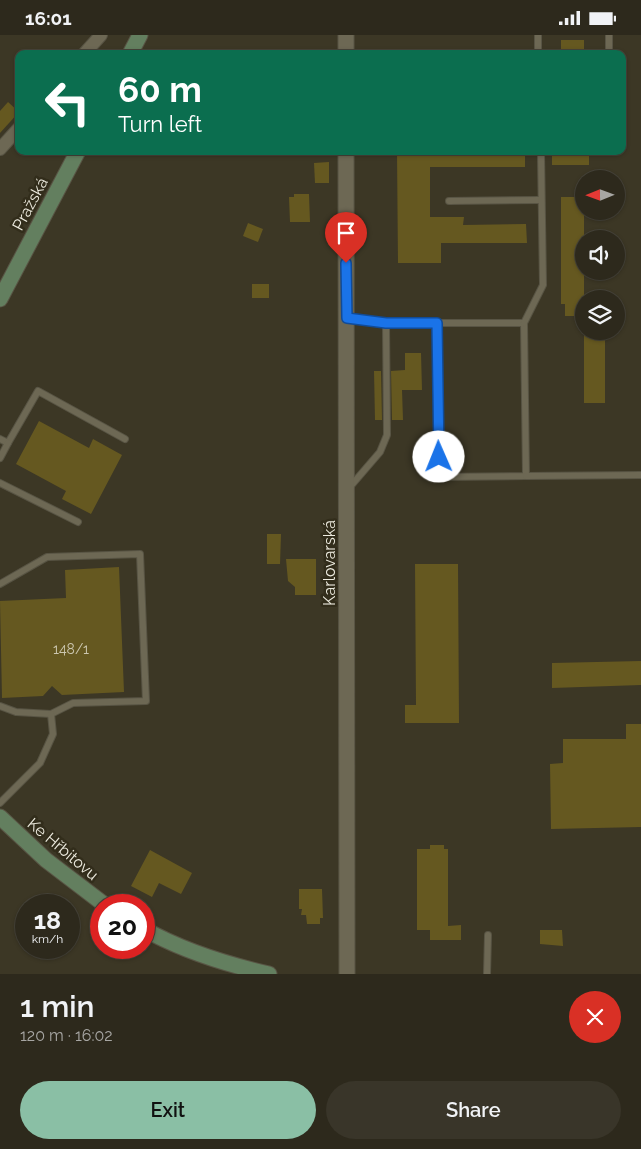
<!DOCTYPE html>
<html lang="en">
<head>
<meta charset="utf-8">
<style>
  :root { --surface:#2d291c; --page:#393529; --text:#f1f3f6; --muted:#a7a6a3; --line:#48453b; --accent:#8abfa5 }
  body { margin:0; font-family:Raleway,sans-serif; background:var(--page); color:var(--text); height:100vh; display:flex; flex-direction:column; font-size:19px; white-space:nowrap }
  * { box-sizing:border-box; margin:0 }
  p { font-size:16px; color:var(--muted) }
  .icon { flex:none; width:28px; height:28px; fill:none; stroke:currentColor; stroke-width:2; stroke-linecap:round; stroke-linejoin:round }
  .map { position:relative; height:939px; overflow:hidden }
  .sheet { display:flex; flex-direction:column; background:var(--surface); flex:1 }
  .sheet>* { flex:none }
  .hud { position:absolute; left:15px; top:15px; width:611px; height:105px; border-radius:10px; box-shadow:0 1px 4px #0004,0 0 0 1px var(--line); background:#0b6e4f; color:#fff; overflow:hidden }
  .needle { width:32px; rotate:269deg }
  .fabs { position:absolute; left:575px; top:135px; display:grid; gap:10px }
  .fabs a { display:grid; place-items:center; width:50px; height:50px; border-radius:50%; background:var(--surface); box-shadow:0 1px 4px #0004,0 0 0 1px var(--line); font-size:25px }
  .speed { position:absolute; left:15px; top:859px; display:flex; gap:10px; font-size:25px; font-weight:700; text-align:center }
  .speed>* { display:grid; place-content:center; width:65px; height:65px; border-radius:50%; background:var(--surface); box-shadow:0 1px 4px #0004,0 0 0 1px var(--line); line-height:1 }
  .speed small { font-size:12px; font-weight:400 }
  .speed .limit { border:8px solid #d22; background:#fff; color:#111 }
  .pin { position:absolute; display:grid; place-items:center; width:42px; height:42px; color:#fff; margin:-51px -21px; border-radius:50% 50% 50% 0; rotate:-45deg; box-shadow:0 0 5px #0007 }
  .pin .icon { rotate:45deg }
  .me { position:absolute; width:55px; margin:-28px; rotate:359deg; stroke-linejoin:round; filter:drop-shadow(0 0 4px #0008) }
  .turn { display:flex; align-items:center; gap:18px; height:105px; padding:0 20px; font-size:22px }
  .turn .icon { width:65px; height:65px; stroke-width:2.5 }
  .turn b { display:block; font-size:35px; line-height:42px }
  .round { display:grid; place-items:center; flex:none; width:52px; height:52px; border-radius:26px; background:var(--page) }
  .headline { display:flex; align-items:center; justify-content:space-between; height:85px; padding:0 20px }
  h1 { font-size:30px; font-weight:600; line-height:38px }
  .cta { display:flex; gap:10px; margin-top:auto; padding:10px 20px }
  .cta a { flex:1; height:58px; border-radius:30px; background:var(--accent); color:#111; font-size:20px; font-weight:600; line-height:58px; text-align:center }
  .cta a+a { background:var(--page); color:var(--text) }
  .status { display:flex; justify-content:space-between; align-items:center; height:35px; padding:0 25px; background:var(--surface); direction:ltr }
  .status svg { height:14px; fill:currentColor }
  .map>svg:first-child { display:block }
  .building { fill:#655820 }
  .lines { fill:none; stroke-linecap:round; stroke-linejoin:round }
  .service-casing { stroke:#585444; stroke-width:8 }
  .minor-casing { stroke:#585444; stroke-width:14 }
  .tertiary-casing { stroke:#585444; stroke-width:17 }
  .secondary-casing { stroke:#585444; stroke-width:17 }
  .service { stroke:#6d6854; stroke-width:6 }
  .minor { stroke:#6d6854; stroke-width:12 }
  .tertiary { stroke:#6d6854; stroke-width:15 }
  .secondary { stroke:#637f5f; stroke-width:15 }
  .route-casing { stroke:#114b97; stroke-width:12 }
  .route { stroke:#1a73e8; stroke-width:9 }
  .labels { text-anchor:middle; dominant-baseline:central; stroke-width:5; stroke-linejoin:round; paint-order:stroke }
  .number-label { font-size:14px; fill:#ccc7b0 }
  .street-label { font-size:16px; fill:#eeece0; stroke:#322d1b }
</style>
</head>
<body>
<div class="status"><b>16:01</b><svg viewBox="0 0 49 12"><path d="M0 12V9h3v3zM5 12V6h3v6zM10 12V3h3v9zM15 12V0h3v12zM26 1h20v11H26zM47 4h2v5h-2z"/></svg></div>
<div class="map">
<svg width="641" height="939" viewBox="0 0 641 939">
  <rect width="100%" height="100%" fill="#3c3725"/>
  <g class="building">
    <rect x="561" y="5" width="23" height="14"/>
    <path d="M 8,67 L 19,77 L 0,98 L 0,76 Z"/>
    <path d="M 525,116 L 525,132 L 430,132 L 430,182 L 464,182 L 463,190 L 526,189 L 527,208 L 441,208 L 441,228 L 398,228 L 397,117 Z"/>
    <rect x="552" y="116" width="37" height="14"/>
    <path d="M 329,127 L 329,148 L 315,148 L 314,128 Z"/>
    <path d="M 294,159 L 309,159 L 310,187 L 290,187 L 289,162 L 294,162 Z"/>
    <path d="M 561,162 L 584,162 L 584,269 L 580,269 L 579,281 L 565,281 L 565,269 L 561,269 Z"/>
    <path d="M 248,188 L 263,194 L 258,207 L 243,201 Z"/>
    <rect x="252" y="249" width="17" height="14"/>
    <rect x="584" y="296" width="21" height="72"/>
    <path d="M 405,318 L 421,318 L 422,355 L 402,355 L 403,385 L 392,385 L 391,336 L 405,335 Z"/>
    <path d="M 374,336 L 381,336 L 382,385 L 375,385 Z"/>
    <path d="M 39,386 L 89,413 L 93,404 L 122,420 L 91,479 L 62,464 L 66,456 L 16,429 Z"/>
    <path d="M 267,499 L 281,499 L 280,529 L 267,529 Z"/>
    <path d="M 286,524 L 316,524 L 316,560 L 295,560 L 295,552 L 288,546 Z"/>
    <path d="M 415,529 L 458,529 L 459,688 L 405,688 L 405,670 L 416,670 Z"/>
    <path d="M 119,532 L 124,657 L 62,660 L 52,651 L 43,661 L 2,663 L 0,566 L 66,563 L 65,535 Z"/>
    <path d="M 641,626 L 641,650 L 552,653 L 552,628 Z"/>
    <path d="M 626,689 L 641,689 L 641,792 L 551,794 L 550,729 L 563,728 L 563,704 L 626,704 Z"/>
    <path d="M 430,810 L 444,810 L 444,814 L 448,814 L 448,891 L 461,890 L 461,905 L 430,905 L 430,895 L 417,895 L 417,814 L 430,814 Z"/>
    <path d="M 150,815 L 192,838 L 181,859 L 159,848 L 152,862 L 131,851 Z"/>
    <path d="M 299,854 L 322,854 L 323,883 L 320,883 L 320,889 L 307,889 L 306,880 L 301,880 L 302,874 L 299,874 Z"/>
    <path d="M 540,895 L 562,895 L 563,911 L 540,909 Z"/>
  </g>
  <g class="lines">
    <g class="service-casing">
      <g id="service">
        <path d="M 538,0 L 538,19"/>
        <path d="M 609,0 L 609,19"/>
        <path d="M 449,166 L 541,165"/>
        <path d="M 347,283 L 386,288 L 524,288 L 526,441 L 439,442 L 437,288"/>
        <path d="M 524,288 L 543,250 L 541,118"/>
        <path d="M 0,404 L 8,408 L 38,356 L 125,404"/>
        <path d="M 0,423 L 8,408"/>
        <path d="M 526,441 L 641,440"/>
        <path d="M 0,448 L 78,487"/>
        <path d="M 349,453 L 380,417 L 387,400 L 386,288"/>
        <path d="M 0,549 L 47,522 L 140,519 L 146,666 L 73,668 L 51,679 L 16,677 L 0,671"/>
        <path d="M 0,768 L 40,728 L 53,699 L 51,679"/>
        <path d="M 487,939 L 488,900"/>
      </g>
    </g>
    <g class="minor-casing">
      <g id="minor">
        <path d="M 84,19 L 101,0"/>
        <path d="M 0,114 L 19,93"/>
      </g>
    </g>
    <g class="tertiary-casing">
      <g id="tertiary">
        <path d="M 346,0 L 346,19"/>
        <path d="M 346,116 L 347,939"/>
      </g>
    </g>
    <g class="secondary-casing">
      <g id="secondary">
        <path d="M 130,19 L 140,0"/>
        <path d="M 0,264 L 78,116"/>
        <path d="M 0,782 L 46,825 L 105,870"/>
        <path d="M 144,894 C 183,916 225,929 269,939"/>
      </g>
    </g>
    <use href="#service" class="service"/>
    <use href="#minor" class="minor"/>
    <use href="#tertiary" class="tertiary"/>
    <use href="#secondary" class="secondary"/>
  </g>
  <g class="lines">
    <g class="route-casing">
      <path id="route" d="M 346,228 L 347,283 L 386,288 L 437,288 L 439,422"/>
    </g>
    <use href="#route" class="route"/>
  </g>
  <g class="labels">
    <g class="number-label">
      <text x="71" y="614">148/1</text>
    </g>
    <g class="street-label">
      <text transform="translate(30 169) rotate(-62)">Pražská</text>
      <text transform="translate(329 528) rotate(-90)">Karlovarská</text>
      <text transform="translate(63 814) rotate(40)">Ke Hřbitovu</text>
    </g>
  </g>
</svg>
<div class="fabs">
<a><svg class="needle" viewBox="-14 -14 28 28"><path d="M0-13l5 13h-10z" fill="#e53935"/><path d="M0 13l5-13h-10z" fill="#a7a6a3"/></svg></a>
<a><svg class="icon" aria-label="sound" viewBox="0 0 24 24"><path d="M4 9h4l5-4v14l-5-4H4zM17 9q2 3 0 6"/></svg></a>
<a><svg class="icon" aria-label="layers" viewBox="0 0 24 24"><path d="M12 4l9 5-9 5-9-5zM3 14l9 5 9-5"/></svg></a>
</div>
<div class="speed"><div>18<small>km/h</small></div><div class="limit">20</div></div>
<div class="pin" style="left:346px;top:228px;background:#d93025"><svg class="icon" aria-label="arrive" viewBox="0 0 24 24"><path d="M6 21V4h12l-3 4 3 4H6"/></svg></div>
<svg class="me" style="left:439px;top:422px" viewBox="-20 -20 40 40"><circle r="19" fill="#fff"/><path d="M0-13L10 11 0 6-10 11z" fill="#1a73e8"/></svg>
<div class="hud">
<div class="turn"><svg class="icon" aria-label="left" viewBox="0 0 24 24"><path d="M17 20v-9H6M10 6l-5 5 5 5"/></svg><div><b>60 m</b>Turn left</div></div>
</div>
</div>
<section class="sheet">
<div class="headline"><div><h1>1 min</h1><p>120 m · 16:02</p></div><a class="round" style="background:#d93025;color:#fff"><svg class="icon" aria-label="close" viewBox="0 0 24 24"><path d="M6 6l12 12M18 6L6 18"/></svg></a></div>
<div class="cta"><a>Exit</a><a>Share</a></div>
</section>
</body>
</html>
